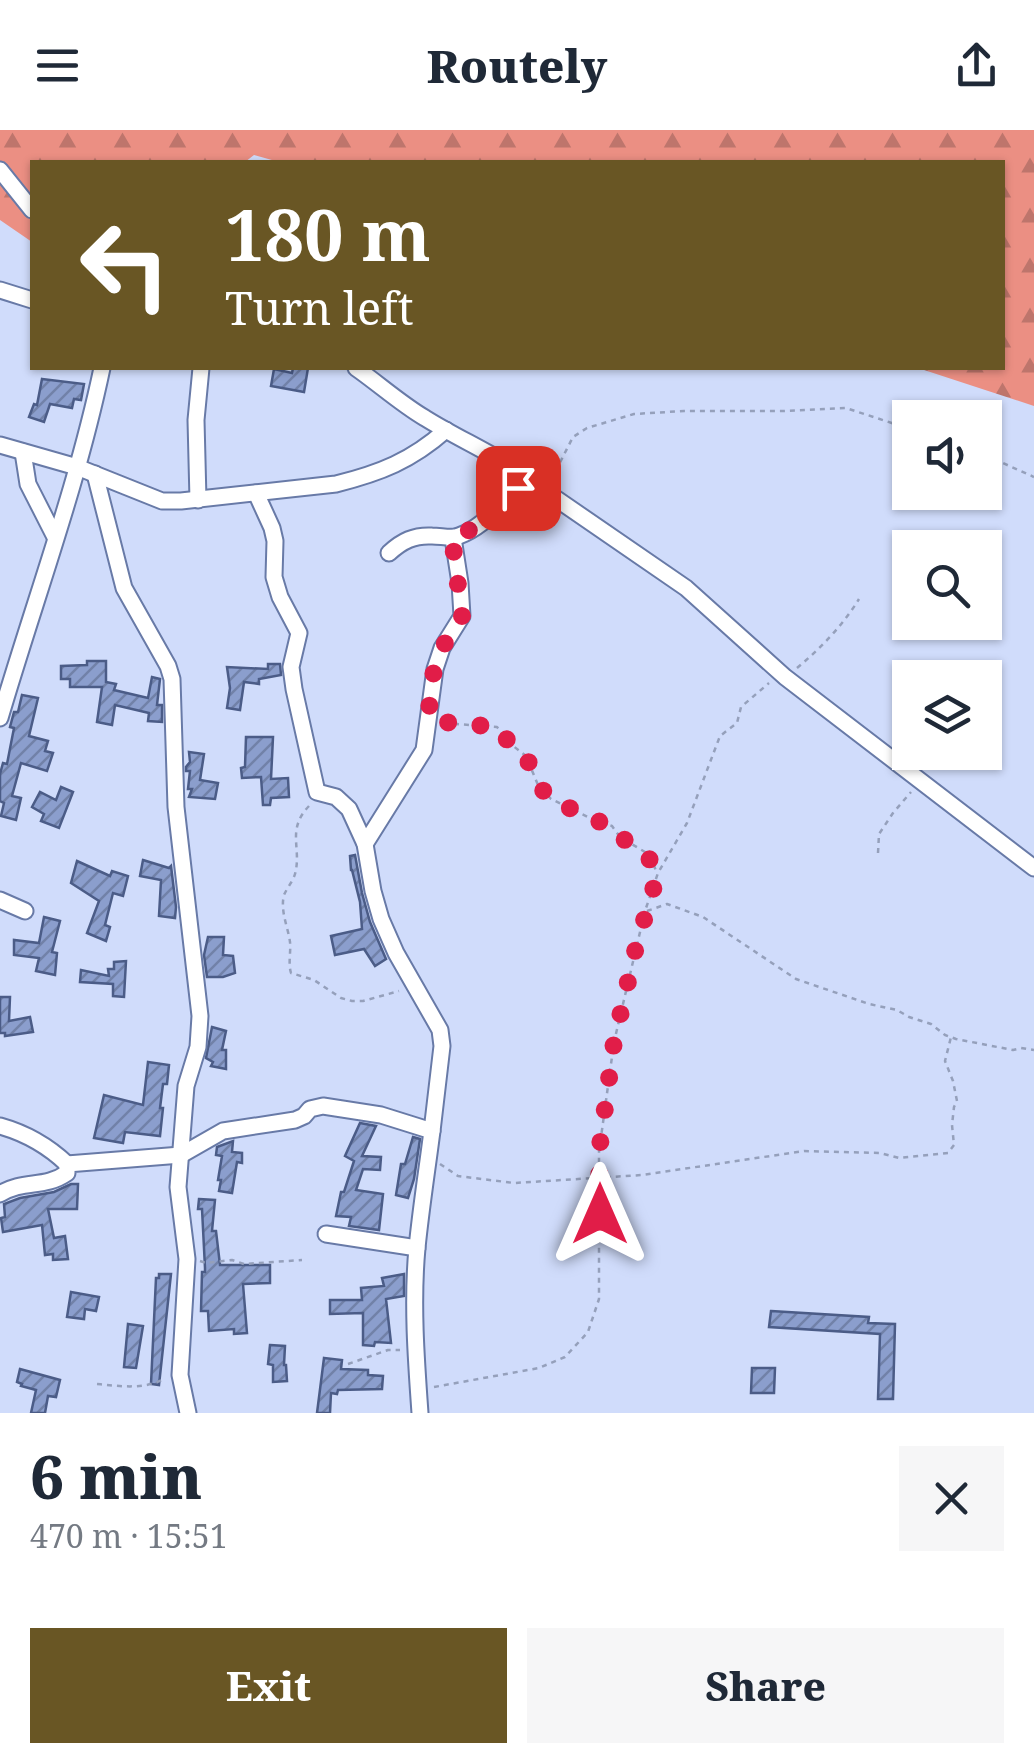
<!DOCTYPE html>
<html lang="en">
<head>
<meta charset="utf-8">
<style>
  :root { --surface:#fff; --page:#f6f6f7; --text:#1f2937; --muted:#747a83; --accent:#695624 }
  body { margin:0; font-family:"Noto Serif",serif; background:var(--page); color:var(--text); height:100vh; display:flex; flex-direction:column; font-size:38px; white-space:nowrap }
  * { box-sizing:border-box; margin:0 }
  p { font-size:32px; color:var(--muted) }
  .icon { flex:none; width:55px; height:55px; fill:none; stroke:currentColor; stroke-width:2; stroke-linecap:round; stroke-linejoin:round }
  .map { position:relative; height:1283px; overflow:hidden }
  .drawer { display:flex; flex-direction:column; background:var(--surface); flex:1 }
  .drawer>* { flex:none }
  .top-card { position:absolute; left:30px; top:30px; width:975px; height:210px; border-radius:0px; box-shadow:0 2px 8px #0004; background:#695624; color:#fff; overflow:hidden }
  .tools { position:absolute; left:892px; top:270px; display:grid; gap:20px }
  .tools a { display:grid; place-items:center; width:110px; height:110px; border-radius:0px; background:var(--surface); box-shadow:0 2px 8px #0004; font-size:50px }
  .pin { position:absolute; display:grid; place-items:center; width:85px; height:85px; color:#fff; margin:-42px; border-radius:20px; box-shadow:0 5px 15px #0006 }
  .me { position:absolute; width:110px; margin:-55px; rotate:0deg; stroke-linejoin:round; filter:drop-shadow(0 0 8px #0008) }
  .turn { display:flex; align-items:center; gap:35px; height:210px; padding:0 30px; font-size:45px }
  .turn .icon { width:130px; height:130px; stroke-width:2.5 }
  .turn b { display:block; font-size:70px; line-height:85px }
  .round { display:grid; place-items:center; flex:none; width:105px; height:105px; border-radius:0px; background:var(--page) }
  .summary { display:flex; align-items:center; justify-content:space-between; height:170px; padding:0 30px }
  h1 { font-size:60px; font-weight:800; line-height:75px }
  .button { display:flex; gap:20px; margin-top:auto; padding:20px 30px }
  .button a { flex:1; height:115px; border-radius:0px; background:var(--accent); color:#fff; font-size:40px; font-weight:800; line-height:115px; text-align:center }
  .button a+a { background:var(--page); color:var(--text) }
  header { display:flex; justify-content:space-between; align-items:center; height:130px; padding:0 30px; background:var(--surface); font-size:45px; font-weight:800 }
  .map>svg:first-child { display:block }
  .forest { fill:url(#forest-firs) }
  .building { fill:url(#building-hatch); stroke:#4b5c87; stroke-width:2.5 }
  .lines { fill:none; stroke-linecap:round; stroke-linejoin:round }
  .minor-casing { stroke:#687aa7; stroke-width:19 }
  .path { stroke:#95a0bb; stroke-width:2.5; stroke-dasharray:5 5; stroke-linecap:butt }
  .minor { stroke:#fff; stroke-width:15 }
  .route { stroke:#e11d48; stroke-width:18; stroke-dasharray:0 32.4 }
</style>
</head>
<body>
<header><svg class="icon" aria-label="menu" viewBox="0 0 24 24"><path d="M4 6h16M4 12h16M4 18h16"/></svg>Routely<svg class="icon" aria-label="share" viewBox="0 0 24 24"><path d="M12 15V3M7 8l5-5 5 5M5 13v7h14v-7"/></svg></header>
<div class="map">
<svg width="1034" height="1283" viewBox="0 0 1034 1283">
  <defs>
    <pattern id="forest-firs" width="22" height="20" patternUnits="userSpaceOnUse" patternTransform="scale(2.5)"><rect width="22" height="20" fill="#eb8f83"/><path d="M5 1l3.5 6h-7zM16 11l3.5 6h-7z" fill="#be756c"/></pattern>
    <pattern id="building-hatch" width="6" height="6" patternUnits="userSpaceOnUse" patternTransform="scale(2.5)"><rect width="6" height="6" fill="#8b9ecd"/><path d="M-1 1l2-2M0 6l6-6M5 7l2-2" fill="none" stroke="#7181a8"/></pattern>
  </defs>
  <rect width="100%" height="100%" fill="#d0dcfb"/>
  <path class="forest" d="M 0,0 L 1034,0 L 1034,276 L 918,238 L 1002,238 L 1002,32 L 279,32 L 254,25 L 245,32 L 32,32 L 32,112 L 0,90 Z"/>
  <g class="building">
    <path d="M 293,238 L 308,238 L 304,262 L 271,256 L 274,239 L 292,243 Z"/>
    <path d="M 42,249 L 84,254 L 81,270 L 74,269 L 72,278 L 50,274 L 44,292 L 29,287 L 34,274 L 37,275 Z"/>
    <path d="M 87,531 L 106,531 L 106,552 L 116,554 L 114,560 L 148,568 L 152,547 L 160,549 L 157,575 L 162,575 L 162,592 L 148,591 L 149,583 L 115,575 L 112,595 L 97,592 L 102,557 L 70,557 L 70,549 L 61,549 L 61,536 L 87,535 Z"/>
    <path d="M 268,534 L 280,534 L 281,545 L 259,549 L 259,554 L 244,552 L 240,580 L 227,578 L 230,558 L 227,537 L 268,539 Z"/>
    <path d="M 22,565 L 38,568 L 29,606 L 48,611 L 45,621 L 53,623 L 47,641 L 21,633 L 12,666 L 21,668 L 16,690 L 1,686 L 4,673 L 0,671 L 0,644 L 3,633 L 7,634 L 14,598 L 10,597 L 14,582 L 18,582 Z"/>
    <path d="M 246,607 L 273,607 L 271,649 L 288,648 L 289,667 L 271,668 L 270,675 L 263,675 L 261,647 L 242,648 L 241,638 L 245,637 Z"/>
    <path d="M 189,622 L 204,624 L 200,650 L 218,653 L 215,669 L 189,667 L 192,659 L 188,659 L 190,641 L 186,641 L 186,637 L 190,632 Z"/>
    <path d="M 61,657 L 73,662 L 59,698 L 41,691 L 44,684 L 32,677 L 40,662 L 56,670 Z"/>
    <path d="M 355,725 L 362,763 L 370,792 L 386,829 L 375,836 L 364,819 L 335,825 L 331,806 L 362,799 L 360,772 L 352,740 L 351,740 L 350,726 Z"/>
    <path d="M 143,730 L 169,738 L 171,736 L 176,777 L 175,788 L 159,786 L 161,750 L 140,746 Z"/>
    <path d="M 77,731 L 110,746 L 112,741 L 128,746 L 123,766 L 113,763 L 105,795 L 110,797 L 106,811 L 87,803 L 99,771 L 71,753 Z"/>
    <path d="M 44,787 L 60,791 L 52,822 L 57,823 L 55,845 L 36,841 L 39,828 L 14,825 L 14,810 L 39,813 Z"/>
    <path d="M 208,807 L 224,807 L 223,825 L 233,826 L 235,843 L 223,847 L 207,847 L 204,825 Z"/>
    <path d="M 126,831 L 124,867 L 113,866 L 113,854 L 80,852 L 81,840 L 109,846 L 108,839 L 114,839 L 114,832 Z"/>
    <path d="M 0,867 L 10,867 L 9,891 L 30,887 L 33,902 L 5,906 L 5,903 L 0,903 Z"/>
    <path d="M 212,897 L 226,901 L 222,920 L 226,920 L 226,939 L 211,936 L 213,932 L 206,928 Z"/>
    <path d="M 148,932 L 169,935 L 167,954 L 163,954 L 160,978 L 163,978 L 160,1006 L 125,1002 L 123,1013 L 94,1008 L 104,965 L 143,975 Z"/>
    <path d="M 360,993 L 376,996 L 362,1026 L 381,1027 L 380,1040 L 363,1039 L 356,1060 L 383,1064 L 379,1100 L 349,1096 L 351,1087 L 336,1086 L 341,1062 L 344,1062 L 354,1031 L 345,1026 Z"/>
    <path d="M 413,1007 L 420,1009 L 414,1049 L 408,1068 L 396,1065 L 401,1034 L 405,1034 Z"/>
    <path d="M 233,1011 L 232,1022 L 242,1023 L 242,1033 L 237,1032 L 232,1063 L 219,1061 L 221,1050 L 218,1050 L 222,1026 L 216,1025 L 217,1017 Z"/>
    <path d="M 71,1054 L 78,1054 L 77,1079 L 48,1079 L 54,1108 L 65,1106 L 68,1129 L 53,1130 L 53,1124 L 45,1125 L 42,1095 L 3,1102 L 1,1088 L 5,1087 L 4,1074 L 20,1068 L 54,1062 Z"/>
    <path d="M 199,1069 L 215,1070 L 212,1101 L 216,1101 L 220,1135 L 270,1135 L 270,1153 L 243,1154 L 247,1203 L 234,1204 L 234,1199 L 209,1201 L 208,1181 L 201,1181 L 202,1142 L 205,1142 L 205,1138 L 202,1079 L 198,1079 Z"/>
    <path d="M 159,1144 L 171,1144 L 159,1255 L 151,1254 L 156,1148 L 159,1148 Z"/>
    <path d="M 404,1144 L 404,1166 L 386,1169 L 391,1213 L 375,1212 L 374,1216 L 363,1215 L 363,1183 L 330,1184 L 330,1170 L 362,1170 L 361,1158 L 384,1156 L 382,1148 Z"/>
    <path d="M 71,1162 L 99,1167 L 96,1181 L 85,1179 L 84,1189 L 67,1187 Z"/>
    <path d="M 771,1181 L 869,1187 L 868,1193 L 895,1194 L 893,1269 L 878,1269 L 880,1204 L 769,1197 Z"/>
    <path d="M 128,1194 L 143,1196 L 136,1238 L 124,1237 Z"/>
    <path d="M 270,1215 L 285,1216 L 284,1235 L 286,1235 L 287,1251 L 273,1252 L 273,1235 L 268,1234 Z"/>
    <path d="M 324,1228 L 342,1230 L 341,1239 L 368,1240 L 368,1245 L 383,1246 L 382,1259 L 338,1260 L 337,1264 L 331,1263 L 330,1283 L 317,1283 Z"/>
    <path d="M 752,1238 L 775,1238 L 774,1263 L 751,1263 Z"/>
    <path d="M 20,1239 L 60,1250 L 56,1267 L 48,1266 L 45,1283 L 31,1283 L 36,1260 L 21,1256 L 22,1254 L 17,1252 Z"/>
  </g>
  <g class="lines">
    <g class="minor-casing">
      <g id="minor">
        <path d="M 0,40 L 32,80"/>
        <path d="M 0,160 L 32,170"/>
        <path d="M 356,238 C 379,254 401,274 425,288 C 465,313 509,330 545,361 L 686,458 L 785,547 L 1034,738"/>
        <path d="M 0,315 L 77,337 L 162,371 L 181,371 L 336,354 C 380,343 411,331 446,300"/>
        <path d="M 23,322 L 28,354 L 55,407"/>
        <path d="M 95,344 L 124,458 L 168,536 L 172,549 L 176,677 L 200,886 L 198,917 L 186,956 L 178,1057 L 187,1129 L 180,1245 L 188,1283"/>
        <path d="M 256,363 L 272,398 L 275,411 L 274,447 L 280,467 L 299,503 L 291,537 L 294,559 L 317,662 L 336,667 L 349,679 L 365,714 L 373,761 L 381,789 L 396,823 L 440,900 L 442,916 L 432,1001"/>
        <path d="M 198,370 L 196,290 L 201,238"/>
        <path d="M 389,423 C 402,411 414,405 432,406 C 440,406 448,408 455,407 C 480,401 512,366 528,347"/>
        <path d="M 0,588 C 34,472 77,357 102,238"/>
        <path d="M 365,714 L 424,620 L 435,539 L 442,518 L 462,486 L 460,453 L 453,408"/>
        <path d="M 0,770 L 25,781"/>
        <path d="M 0,996 C 25,1003 48,1016 67,1034"/>
        <path d="M 0,1064 C 24,1049 44,1059 67,1043 L 67,1034 L 181,1025 L 223,1001 L 295,990 L 304,986 L 310,979 L 323,976 L 381,985 L 432,1001 C 427,1040 421,1078 417,1118 C 412,1172 416,1228 420,1283"/>
        <path d="M 326,1104 L 417,1118"/>
      </g>
    </g>
    <g class="path">
      <path d="M 985,325 L 1034,347"/>
      <path d="M 551,350 L 573,307 L 587,298 L 634,284 L 684,281 L 784,281 L 846,278 L 910,299"/>
      <path d="M 797,538 C 821,518 843,495 859,469"/>
      <path d="M 444,593 L 497,597 L 512,615 L 526,626 L 538,655 L 551,669 L 592,689 L 612,696 L 620,707 L 645,722 L 652,730 L 656,741"/>
      <path d="M 309,676 C 286,700 302,718 295,744 C 293,751 287,758 284,765 C 280,781 288,797 290,812 C 291,823 288,833 291,843 L 314,850 L 341,868 L 352,871 L 363,871 L 399,861"/>
      <path d="M 878,723 L 879,704 L 893,683 L 911,662"/>
      <path d="M 647,781 L 667,774 L 703,787 L 796,849 L 869,874 L 897,880 L 909,887 L 931,894 L 945,905 L 956,909 L 1013,920 L 1021,918 L 1034,920"/>
      <path d="M 440,1034 L 458,1046 L 514,1053 L 642,1045 L 804,1021 L 880,1023 L 899,1028 L 948,1023 L 954,1015 L 952,995 L 954,977 L 957,971 L 953,951 L 945,931 L 951,907"/>
      <path d="M 200,1131 L 206,1133 L 232,1130 L 244,1134 L 302,1130"/>
      <path d="M 348,1234 L 388,1220 L 400,1220"/>
      <path d="M 97,1254 C 120,1256 143,1260 164,1249"/>
      <path d="M 434,1257 L 539,1238 L 565,1227 L 588,1202 L 599,1169 L 599,1022 L 614,912 L 645,781 L 658,743 L 687,693 L 720,606 L 737,593 L 741,577 L 769,553"/>
    </g>
    <use href="#minor" class="minor"/>
  </g>
  <g class="lines">
    <path class="route" d="M 518,358 L 468,401 L 452,408 L 462,486 L 442,518 L 434,539 L 428,587 L 443,592 L 497,597 L 512,616 L 526,626 L 538,655 L 551,669 L 592,689 L 612,696 L 620,707 L 645,722 L 658,743 L 636,817 L 614,912 L 599,1022 L 600,1084"/>
  </g>
</svg>
<div class="tools">
<a><svg class="icon" aria-label="sound" viewBox="0 0 24 24"><path d="M4 9h4l5-4v14l-5-4H4zM17 9q2 3 0 6"/></svg></a>
<a><svg class="icon" aria-label="search" viewBox="0 0 24 24"><circle cx="10" cy="10" r="6"/><path d="M15 15l6 6"/></svg></a>
<a><svg class="icon" aria-label="layers" viewBox="0 0 24 24"><path d="M12 4l9 5-9 5-9-5zM3 14l9 5 9-5"/></svg></a>
</div>
<div class="pin" style="left:518px;top:358px;background:#d93025"><svg class="icon" aria-label="arrive" viewBox="0 0 24 24"><path d="M6 21V4h12l-3 4 3 4H6"/></svg></div>
<svg class="me" style="left:600px;top:1084px" viewBox="-20 -20 40 40"><path d="M0-17L14 15 0 8-14 15z" fill="#e11d48" stroke="#fff" stroke-width="4"/></svg>
<div class="top-card">
<div class="turn"><svg class="icon" aria-label="left" viewBox="0 0 24 24"><path d="M17 20v-9H6M10 6l-5 5 5 5"/></svg><div><b>180 m</b>Turn left</div></div>
</div>
</div>
<section class="drawer">
<div class="summary"><div><h1>6 min</h1><p>470 m · 15:51</p></div><a class="round"><svg class="icon" aria-label="close" viewBox="0 0 24 24"><path d="M6 6l12 12M18 6L6 18"/></svg></a></div>
<div class="button"><a>Exit</a><a>Share</a></div>
</section>
</body>
</html>
